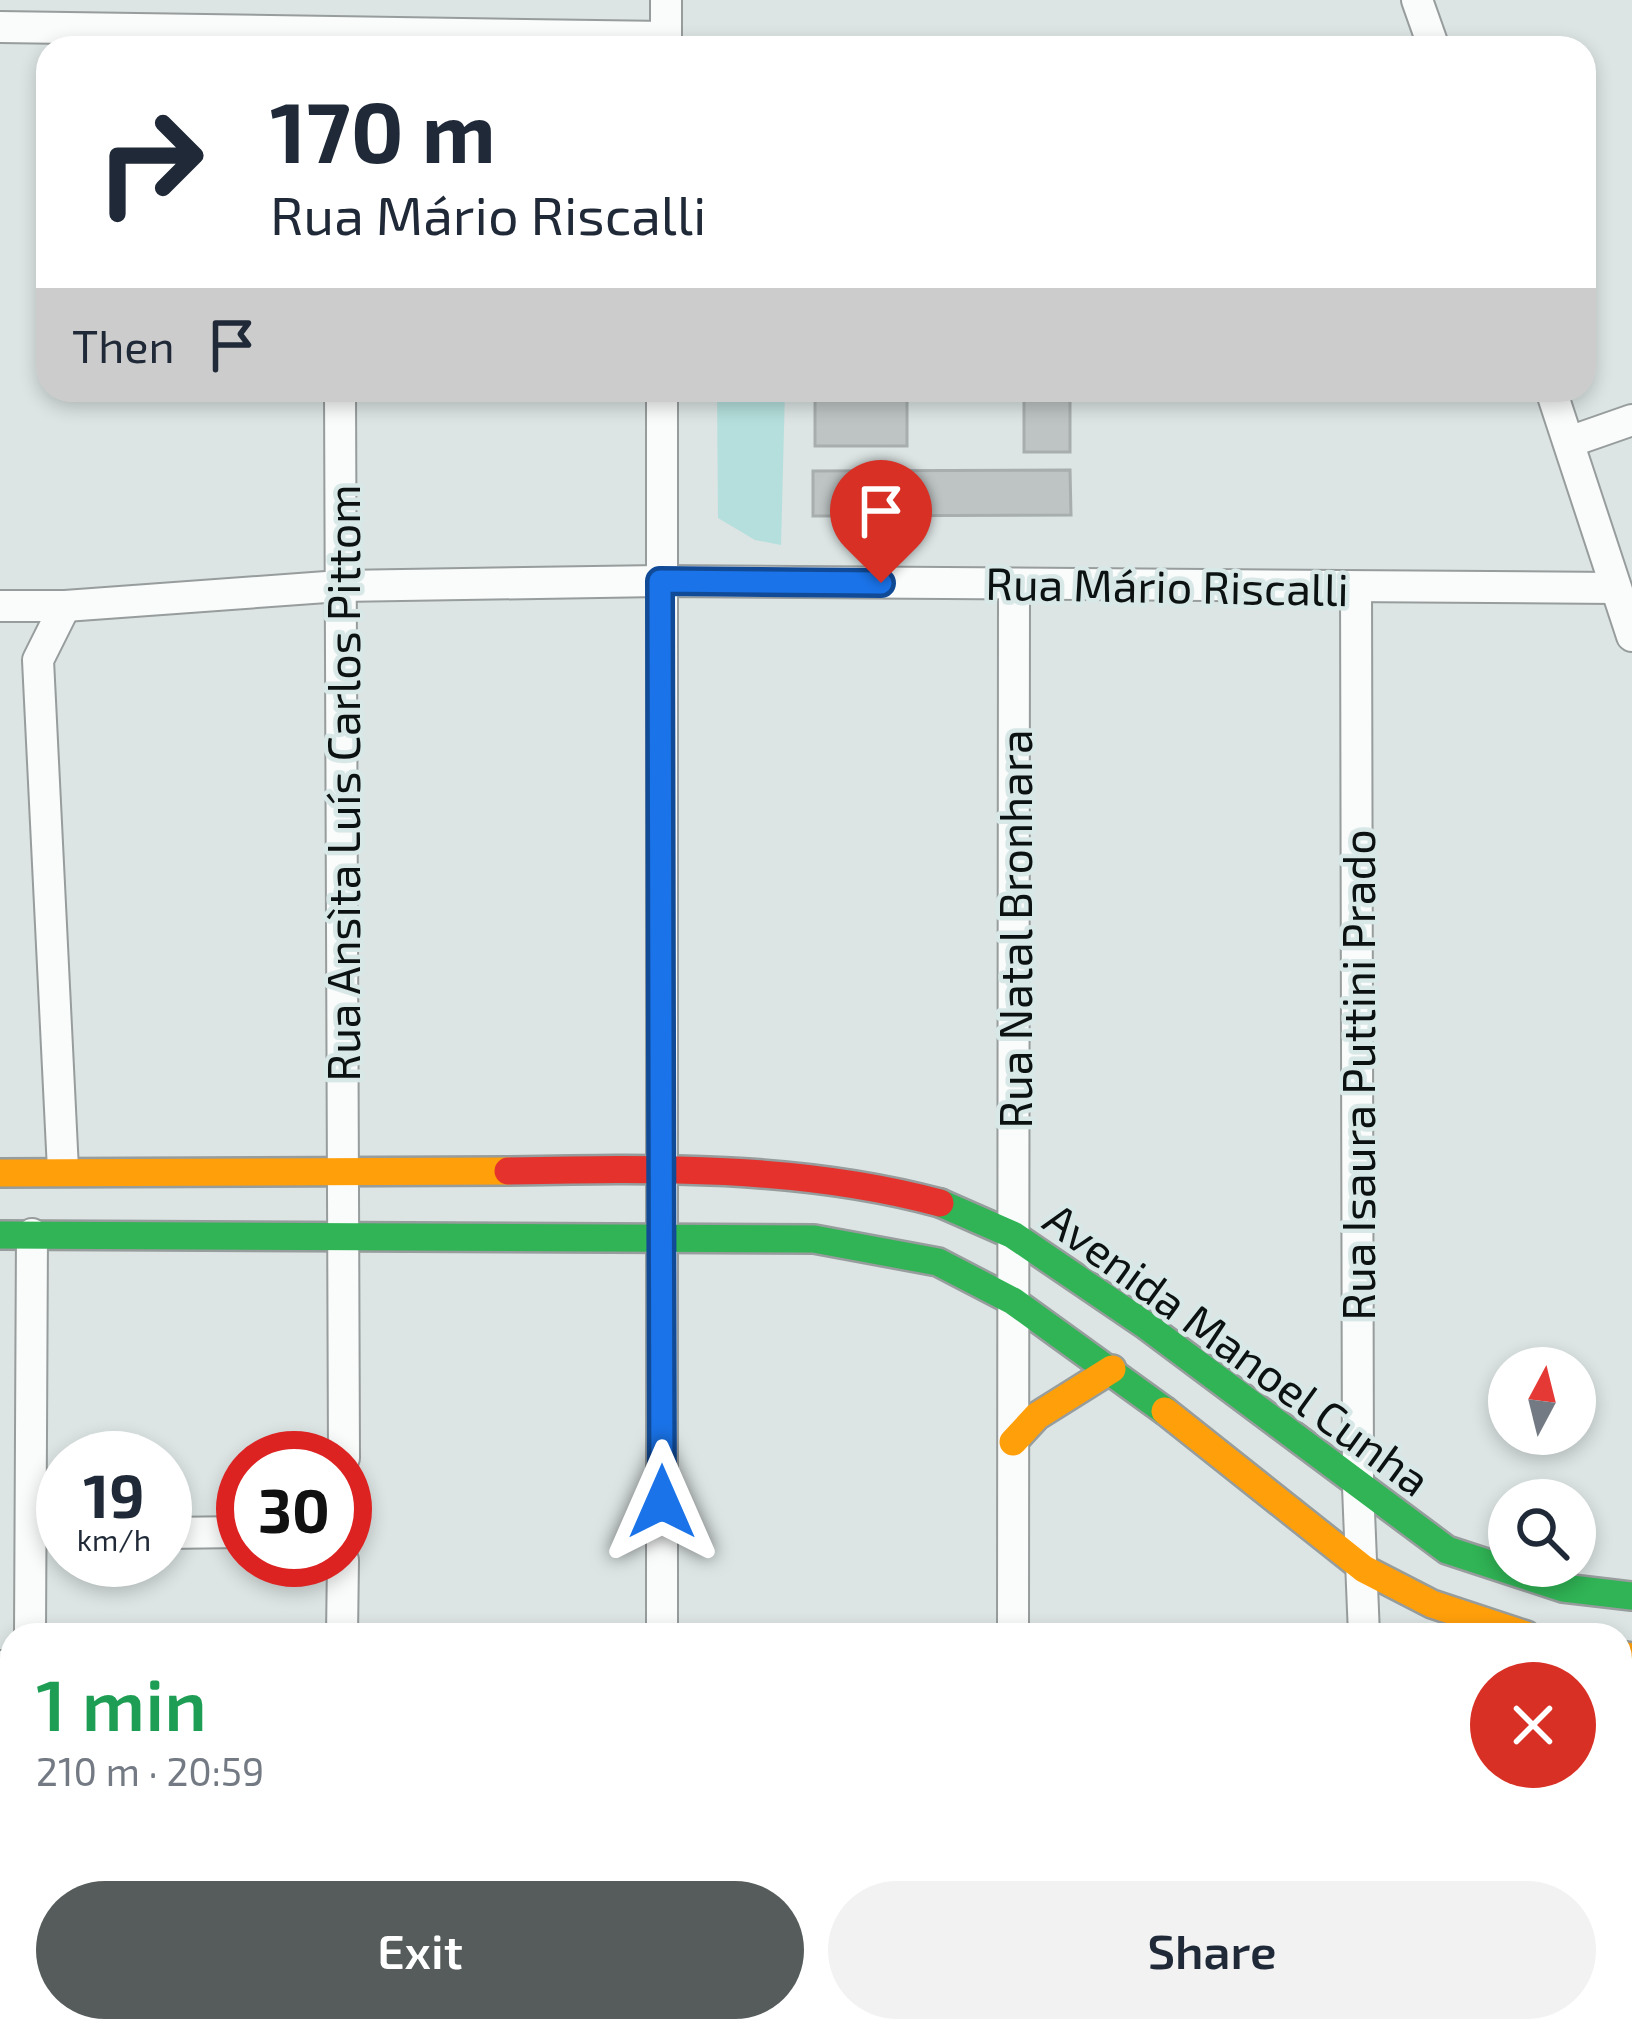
<!DOCTYPE html>
<html lang="en">
<head>
<meta charset="utf-8">
<style>
  :root { --surface:#fff; --page:#f2f2f3; --text:#1f2937; --muted:#747a83; --accent:#555c5b }
  body { margin:0; font-family:"Exo 2",sans-serif; background:var(--page); color:var(--text); height:100vh; display:flex; flex-direction:column; font-size:45px; white-space:nowrap }
  * { box-sizing:border-box; margin:0 }
  p { font-size:39px; color:var(--muted) }
  .icon { flex:none; width:66px; height:66px; fill:none; stroke:currentColor; stroke-width:2; stroke-linecap:round; stroke-linejoin:round }
  .map { position:relative; flex:1; overflow:hidden }
  .sheet { position:absolute; left:0px; top:1623px; width:1632px; height:420px; display:flex; flex-direction:column; background:var(--surface); border-radius:36px 36px 0 0; box-shadow:0 6px 18px #0003 }
  .sheet>* { flex:none }
  .hud { position:absolute; left:36px; top:36px; width:1560px; height:366px; border-radius:36px; box-shadow:0 6px 18px #0003; background:#fff; color:var(--text); overflow:hidden }
  .needle { width:78px; rotate:7deg }
  .tools { position:absolute; left:1488px; top:1347px; display:grid; gap:24px }
  .tools a { display:grid; place-items:center; width:108px; height:108px; border-radius:50%; background:var(--surface); box-shadow:0 6px 18px #0003; font-size:60px }
  .speed { position:absolute; left:36px; top:1431px; display:flex; gap:24px; font-size:60px; font-weight:700; text-align:center }
  .speed>* { display:grid; place-content:center; width:156px; height:156px; border-radius:50%; background:var(--surface); box-shadow:0 6px 18px #0003; line-height:1 }
  .speed small { font-size:30px; font-weight:400 }
  .speed .limit { border:18px solid #d22; background:#fff; color:#111 }
  .pin { position:absolute; display:grid; place-items:center; width:102px; height:102px; color:#fff; margin:-123px -51px; border-radius:50% 50% 50% 0; rotate:-45deg; box-shadow:0 0 12px #0007 }
  .pin .icon { rotate:45deg }
  .me { position:absolute; width:132px; margin:-66px; rotate:0deg; stroke-linejoin:round; filter:drop-shadow(0 0 9px #0008) }
  .turn { display:flex; align-items:center; gap:42px; height:252px; padding:0 36px; font-size:54px }
  .turn .icon { width:156px; height:156px; stroke-width:2.5 }
  .turn b { display:block; font-size:84px; line-height:102px }
  .then { display:flex; align-items:center; height:114px; padding:0 36px; background:#0003; gap:24px; font-size:45px }
  .round { display:grid; place-items:center; flex:none; width:126px; height:126px; border-radius:63px; background:var(--page) }
  .headline { display:flex; align-items:center; justify-content:space-between; height:204px; padding:0 36px }
  h1 { font-size:72px; font-weight:600; line-height:90px; color:#1e9e55 }
  .action { display:flex; gap:24px; margin-top:auto; padding:24px 36px }
  .action a { flex:1; height:138px; border-radius:72px; background:var(--accent); color:#fff; font-size:48px; font-weight:600; line-height:138px; text-align:center }
  .action a+a { background:var(--page); color:var(--text) }
  .map>svg:first-child { display:block }
  .green { fill:#b4dfdc }
  .building { fill:#bdc4c3; stroke:#a7aead; stroke-width:3 }
  .lines { fill:none; stroke-linecap:round; stroke-linejoin:round }
  .street-casing { stroke:#979c9c; stroke-width:34 }
  .fast-casing { stroke:#979c9c; stroke-width:32 }
  .slow-casing { stroke:#979c9c; stroke-width:32 }
  .jam-casing { stroke:#979c9c; stroke-width:32 }
  .street { stroke:#fafbfb; stroke-width:30 }
  .fast { stroke:#30b455; stroke-width:27 }
  .slow { stroke:#ff9f0a; stroke-width:27 }
  .jam { stroke:#e5322d; stroke-width:27 }
  .route-casing { stroke:#114b97; stroke-width:30 }
  .route { stroke:#1a73e8; stroke-width:21 }
  .labels { text-anchor:middle; dominant-baseline:central; stroke-width:9; stroke-linejoin:round; paint-order:stroke }
  .street-label { font-size:45px; fill:#0c1211; stroke:#d8e8e7 }
</style>
</head>
<body>
<div class="map">
<svg width="1632" height="2043" viewBox="0 0 1632 2043">
  <rect width="100%" height="100%" fill="#dce4e4"/>
  <path class="green" d="M 717,390 L 785,390 L 781,545 L 755,540 L 718,518 Z"/>
  <g class="building">
    <rect x="815" y="390" width="92" height="56"/>
    <rect x="1024" y="390" width="46" height="62"/>
    <path d="M 1070,470 L 1071,515 L 813,516 L 813,471 Z"/>
  </g>
  <g class="lines">
    <g class="street-casing">
      <g id="street">
        <path d="M 666,0 L 666,48"/>
        <path d="M 1417,0 L 1434,48"/>
        <path d="M 0,27 L 666,37"/>
        <path d="M 340,390 L 344,1458"/>
        <path d="M 1551,390 L 1632,636"/>
        <path d="M 1569,442 L 1632,420"/>
        <path d="M 1356,587 L 1358,1487 L 1364,1635"/>
        <path d="M 0,606 L 65,606 L 340,586 L 660,581 L 1615,588"/>
        <path d="M 63,1170 L 38,660 L 65,606"/>
        <path d="M 165,1533 L 243,1532"/>
        <path d="M 30,1635 L 32,1234"/>
        <path d="M 342,1635 L 343,1560"/>
        <path d="M 662,1635 L 662,390"/>
        <path d="M 1013,1635 L 1014,584"/>
        <path d="M 0,1666 L 12,1666"/>
        <path d="M 0,1728 L 12,1728"/>
        <path d="M 30,2031 L 30,2043"/>
        <path d="M 663,2031 L 663,2043"/>
        <path d="M 177,2043 L 177,2031"/>
        <path d="M 333,2043 L 334,2031"/>
        <path d="M 1012,2043 L 1012,2031"/>
        <path d="M 1363,2043 L 1363,2031"/>
      </g>
    </g>
    <g class="fast-casing">
      <g id="fast">
        <path d="M 940,1203 L 1013,1235 L 1144,1324 L 1447,1550 L 1563,1588 L 1632,1596"/>
        <path d="M 0,1235 L 814,1239 L 938,1262 L 1013,1301 L 1165,1411"/>
      </g>
    </g>
    <g class="slow-casing">
      <g id="slow">
        <path d="M 0,1173 L 508,1171"/>
        <path d="M 1165,1411 L 1364,1569 L 1432,1604 L 1526,1635"/>
        <path d="M 1013,1442 L 1037,1416 L 1112,1369"/>
        <path d="M 1620,1655 L 1632,1657"/>
      </g>
    </g>
    <g class="jam-casing">
      <path id="jam" d="M 508,1171 C 652,1168 800,1165 940,1203"/>
    </g>
    <use href="#street" class="street"/>
    <use href="#fast" class="fast"/>
    <use href="#slow" class="slow"/>
    <use href="#jam" class="jam"/>
  </g>
  <g class="lines">
    <g class="route-casing">
      <path id="route" d="M 662,1502 L 660,581 L 881,583"/>
    </g>
    <use href="#route" class="route"/>
  </g>
  <g class="labels">
    <g class="street-label">
      <text transform="translate(1167 585) rotate(1)">Rua Mário Riscalli</text>
      <text transform="translate(342 783) rotate(-90)">Rua Ansìta Luís Carlos Pittom</text>
      <text transform="translate(1014 929) rotate(-90)">Rua Natal Bronhara</text>
      <text transform="translate(1357 1075) rotate(-90)">Rua Isaura Puttini Prado</text>
      <text transform="translate(1238 1348) rotate(36)">Avenida Manoel Cunha</text>
    </g>
  </g>
</svg>
<div class="tools">
<a><svg class="needle" viewBox="-14 -14 28 28"><path d="M0-13l5 13h-10z" fill="#e53935"/><path d="M0 13l5-13h-10z" fill="#747a83"/></svg></a>
<a><svg class="icon" aria-label="search" viewBox="0 0 24 24"><circle cx="10" cy="10" r="6"/><path d="M15 15l6 6"/></svg></a>
</div>
<div class="speed"><div>19<small>km/h</small></div><div class="limit">30</div></div>
<div class="pin" style="left:881px;top:583px;background:#d93025"><svg class="icon" aria-label="arrive" viewBox="0 0 24 24"><path d="M6 21V4h12l-3 4 3 4H6"/></svg></div>
<svg class="me" style="left:662px;top:1502px" viewBox="-20 -20 40 40"><path d="M0-17L14 15 0 8-14 15z" fill="#1a73e8" stroke="#fff" stroke-width="4"/></svg>
<div class="hud">
<div class="turn"><svg class="icon" aria-label="right" viewBox="0 0 24 24"><path d="M7 20v-9h11M14 6l5 5-5 5"/></svg><div><b>170 m</b>Rua Mário Riscalli</div></div>
<div class="then">Then<svg class="icon" aria-label="arrive" viewBox="0 0 24 24"><path d="M6 21V4h12l-3 4 3 4H6"/></svg></div>
</div>
<section class="sheet">
<div class="headline"><div><h1>1 min</h1><p>210 m · 20:59</p></div><a class="round" style="background:#d93025;color:#fff"><svg class="icon" aria-label="close" viewBox="0 0 24 24"><path d="M6 6l12 12M18 6L6 18"/></svg></a></div>
<div class="action"><a>Exit</a><a>Share</a></div>
</section>
</div>
</body>
</html>
